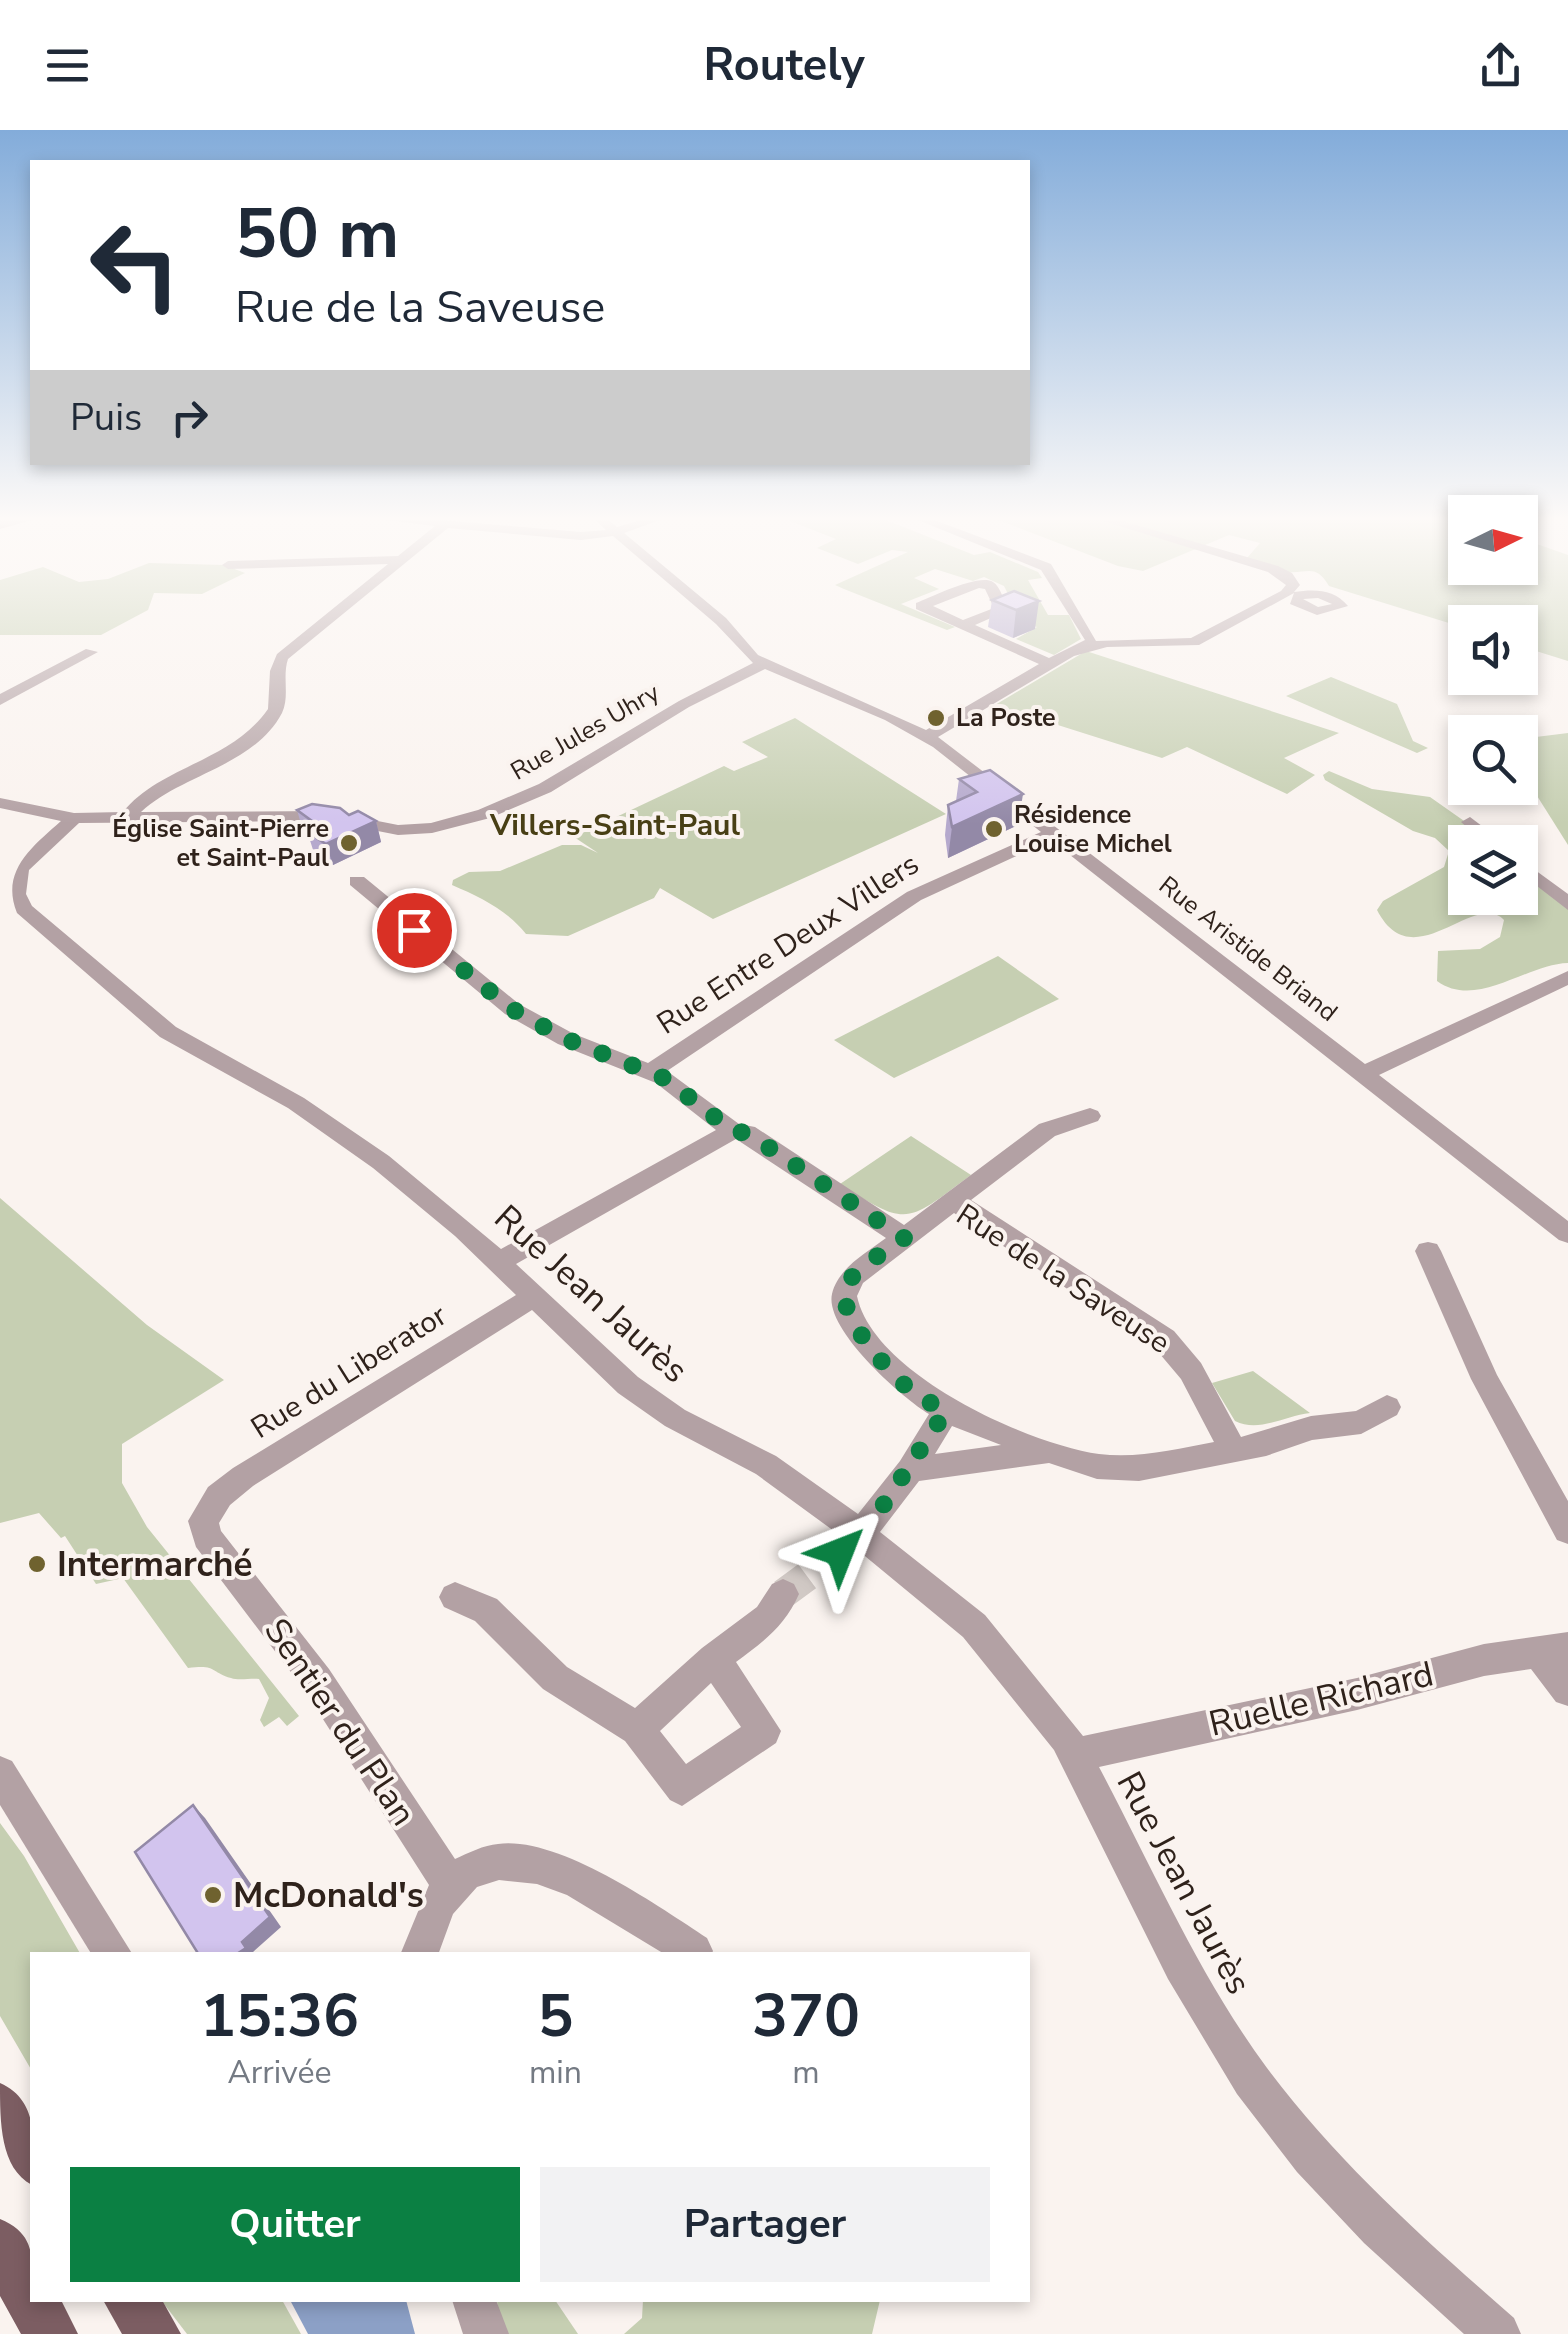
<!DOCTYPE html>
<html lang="fr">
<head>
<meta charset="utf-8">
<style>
  :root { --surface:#fff; --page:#f2f2f3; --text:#1f2937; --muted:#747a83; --accent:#0b8043 }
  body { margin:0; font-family:"Nunito Sans",sans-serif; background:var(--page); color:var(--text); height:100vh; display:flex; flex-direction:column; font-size:38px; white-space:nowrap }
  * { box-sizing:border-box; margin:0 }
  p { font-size:32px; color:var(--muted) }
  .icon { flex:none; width:55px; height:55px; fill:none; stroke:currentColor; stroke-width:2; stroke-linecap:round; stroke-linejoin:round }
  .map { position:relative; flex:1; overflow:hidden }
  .details { position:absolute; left:30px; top:1822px; width:1000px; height:350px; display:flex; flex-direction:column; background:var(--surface); border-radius:0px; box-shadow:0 5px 15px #0003 }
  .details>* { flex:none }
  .banner { position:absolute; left:30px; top:30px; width:1000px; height:305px; border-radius:0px; box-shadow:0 5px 15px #0003; background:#fff; color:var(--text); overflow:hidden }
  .needle { width:65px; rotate:85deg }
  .tools { position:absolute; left:1448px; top:365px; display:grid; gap:20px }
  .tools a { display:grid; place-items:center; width:90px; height:90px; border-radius:0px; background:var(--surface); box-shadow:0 5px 15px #0003; font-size:50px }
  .pin { position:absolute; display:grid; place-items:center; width:85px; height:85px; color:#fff; margin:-42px; border:5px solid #fff; border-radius:50%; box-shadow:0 2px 10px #0007 }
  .me { position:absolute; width:110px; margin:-55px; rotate:45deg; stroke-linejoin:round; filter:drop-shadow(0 0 8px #0008) }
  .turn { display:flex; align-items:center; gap:35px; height:210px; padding:0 40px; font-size:45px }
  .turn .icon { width:130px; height:130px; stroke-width:2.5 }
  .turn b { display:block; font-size:70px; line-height:85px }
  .then { display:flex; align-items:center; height:95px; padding:0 40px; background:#0003; gap:20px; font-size:38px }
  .eta { display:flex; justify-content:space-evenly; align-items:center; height:170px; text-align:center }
  .eta b { font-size:60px; font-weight:700; line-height:70px }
  .button { display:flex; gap:20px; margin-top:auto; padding:20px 40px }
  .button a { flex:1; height:115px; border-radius:0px; background:var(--accent); color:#fff; font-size:40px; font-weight:700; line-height:115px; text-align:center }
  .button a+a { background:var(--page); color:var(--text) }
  header { display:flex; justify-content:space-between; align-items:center; height:130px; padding:0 40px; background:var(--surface); font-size:45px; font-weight:700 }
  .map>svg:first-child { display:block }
  .green { fill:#c6cfb2 }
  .water { fill:#8ca0c6 }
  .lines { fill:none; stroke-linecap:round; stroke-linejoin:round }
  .street-tunnel { stroke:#d1c9c5; stroke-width:30; stroke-dasharray:30 15; stroke-linecap:butt }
  .street { fill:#b3a1a4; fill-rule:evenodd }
  .primary { fill:#7c5d62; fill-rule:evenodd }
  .wall { fill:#b5a9cd }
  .shaded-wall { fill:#9389a7 }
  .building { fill:#d2c4ee; stroke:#9389a7; stroke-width:2.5 }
  .route { stroke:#0b8043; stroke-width:18; stroke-dasharray:0 32.4 }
  .poi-dot { fill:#6f622f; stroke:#faf3ef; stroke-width:4 }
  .labels { text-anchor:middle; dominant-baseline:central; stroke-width:8; stroke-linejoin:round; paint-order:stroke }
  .far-poi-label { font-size:25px; font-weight:bold; fill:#2f221b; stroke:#faf3ef; text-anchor:start }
  .far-street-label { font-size:25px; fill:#2f221b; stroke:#faf3ef }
  .far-quarter-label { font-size:30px; font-weight:bold; fill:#483f15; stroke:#faf3ef }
  .street-label { font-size:30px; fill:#2f221b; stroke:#faf3ef }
  .near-street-label { font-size:35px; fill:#2f221b; stroke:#faf3ef }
  .near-poi-label { font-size:35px; font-weight:bold; fill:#2f221b; stroke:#faf3ef; text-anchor:start }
</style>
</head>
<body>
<header><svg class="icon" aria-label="menu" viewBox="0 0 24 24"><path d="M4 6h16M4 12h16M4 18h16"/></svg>Routely<svg class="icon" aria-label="share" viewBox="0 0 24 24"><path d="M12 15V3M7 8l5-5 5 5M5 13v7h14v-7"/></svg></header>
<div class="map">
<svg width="1568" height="2204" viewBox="0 0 1568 2204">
  <rect width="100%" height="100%" fill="#faf3ef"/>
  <g class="green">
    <path d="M 804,386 L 885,386 L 881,388 L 974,425 L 990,422 L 1038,442 L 1042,448 L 1028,450 L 1048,485 L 1069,485 L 1081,509 L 1054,525 L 1016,509 L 1037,497 L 1007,487 L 1015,478 L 1004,456 L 984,447 L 973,451 L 935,439 L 914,448 L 939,459 L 901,474 L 955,497 L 947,500 L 844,459 L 835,455 L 908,422 L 892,420 L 858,434 L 817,418 L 836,409 L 785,389 Z"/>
    <path d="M 988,386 L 1465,386 L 1465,438 L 1520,438 L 1520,408 L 1568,425 L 1568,531 L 1520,516 L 1520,492 L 1465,492 L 1465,498 L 1329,456 C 1315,433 1308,444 1287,442 C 1274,440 1259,432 1247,428 L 1260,413 L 1229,405 L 1143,441 L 1118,436 Z"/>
    <path d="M 149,433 L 224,435 L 245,443 L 202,464 L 154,463 L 148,480 L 101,505 L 0,505 L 0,450 L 43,437 L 79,452 L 108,449 Z"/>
    <path d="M 1086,521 L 1339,603 L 1284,628 L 1315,645 L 1287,664 L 1187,617 L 1162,628 L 995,575 Z"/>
    <path d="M 1331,547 L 1397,574 L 1413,611 L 1428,618 L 1417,623 L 1286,566 Z"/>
    <path d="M 795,588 L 946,684 L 713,789 L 660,758 L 654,768 L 568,806 L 526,804 C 507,780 480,767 452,755 L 453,750 L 469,742 L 500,741 L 562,715 L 581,715 L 598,723 L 574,707 L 724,636 L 734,641 L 768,627 L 742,612 Z"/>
    <path d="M 1568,603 L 1568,715 L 1520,639 L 1520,609 Z"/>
    <path d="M 1329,641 L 1372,659 L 1430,667 L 1494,712 L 1465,712 L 1465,768 L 1520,768 L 1520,734 L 1568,774 L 1568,833 C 1526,834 1477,880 1437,851 L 1438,821 L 1480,819 L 1500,807 L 1504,790 C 1474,759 1413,850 1377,780 L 1383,771 L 1444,737 L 1449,721 L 1435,708 L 1413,701 L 1325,650 L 1323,645 Z"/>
    <path d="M 998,826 L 1059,869 L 894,948 L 834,910 Z"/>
    <path d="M 911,1006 L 971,1045 C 907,1092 909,1099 840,1054 Z"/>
    <path d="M 0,1068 L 147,1195 L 224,1250 L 122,1314 L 122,1353 L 147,1397 L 299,1586 L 287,1596 L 279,1587 L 264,1597 L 260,1590 L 269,1568 L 259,1549 C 250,1548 239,1551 231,1548 C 210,1542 217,1534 188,1538 L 123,1448 L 96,1454 L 65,1406 L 61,1408 L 39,1383 L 0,1393 Z"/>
    <path d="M 1253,1241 L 1310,1283 C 1284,1286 1259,1303 1235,1291 L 1212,1253 Z"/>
    <path d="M 0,1693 L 24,1726 L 81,1825 L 32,1825 L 32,1941 L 0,1886 Z"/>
    <path d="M 161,2170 L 282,2170 L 301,2204 L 187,2204 Z"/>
    <path d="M 497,2170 L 555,2170 L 578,2204 L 500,2204 Z"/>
    <path d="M 643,2170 L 880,2170 L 872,2204 L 624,2204 L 642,2188 Z"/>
  </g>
  <path class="water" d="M 290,2170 L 406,2170 L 415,2204 L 308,2204 Z"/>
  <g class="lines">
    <path class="street-tunnel" d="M 783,1464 L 840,1422"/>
    <g class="street">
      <path d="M 26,386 L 47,386 L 0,399 L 0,391 Z"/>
      <path d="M 352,386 L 395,386 L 581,402 L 606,400 L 591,386 L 604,386 L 617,397 L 654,386 L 671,386 L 624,403 L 726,488 L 758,525 L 926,600 L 1039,534 L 916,479 L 916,473 C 932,467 979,443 993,452 C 1000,456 1005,473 1009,480 L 975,495 L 1049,528 L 1085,510 L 1041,440 L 908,386 L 924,386 L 1051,434 L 1096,511 L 1191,508 L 1281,461 L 1286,455 L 1268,442 L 1087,386 L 1105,386 L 1278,436 L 1292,443 L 1300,455 L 1294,462 C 1315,459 1334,459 1348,476 L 1317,485 L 1290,474 L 1294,463 L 1199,515 L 1107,517 L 1074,526 L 938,607 L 1365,934 L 1568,841 L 1568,855 L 1379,945 L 1568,1091 L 1568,1113 L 1559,1110 L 1051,710 L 921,770 L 667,941 L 739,994 L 755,997 L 904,1095 L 1039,994 L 1090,978 L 1098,981 L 1101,986 L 1098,991 L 1055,1006 L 971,1070 L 1174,1201 L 1201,1233 L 1241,1307 L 1311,1286 L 1356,1281 L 1387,1265 L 1397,1269 L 1401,1277 L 1397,1285 L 1361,1304 L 1312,1310 L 1266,1326 L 1139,1351 L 1097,1349 L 1049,1333 L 919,1351 L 880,1402 L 985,1485 L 1083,1606 L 1357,1548 L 1484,1514 L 1568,1502 L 1568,1576 L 1556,1572 L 1531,1539 L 1484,1546 L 1357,1580 L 1099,1637 C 1152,1737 1199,1846 1267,1938 C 1338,2033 1425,2110 1514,2188 L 1521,2204 L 1464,2204 L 1364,2113 L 1297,2042 L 1237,1964 L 1168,1849 L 1054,1620 L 963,1507 L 860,1422 L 840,1436 L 829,1432 L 825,1422 L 838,1404 L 756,1344 L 665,1296 L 618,1263 L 532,1180 L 253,1356 L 230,1375 L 219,1393 L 221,1401 L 329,1539 L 455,1729 C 468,1723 484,1715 498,1714 C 559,1706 658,1776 707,1808 L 713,1821 L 711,1825 L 666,1825 L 567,1765 L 537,1754 L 499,1750 L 477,1757 L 453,1784 L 438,1825 L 400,1825 L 429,1755 L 305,1561 L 196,1417 L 188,1391 L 208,1357 L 233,1338 L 516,1165 L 455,1106 L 373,1038 L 288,978 L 160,907 L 17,783 C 0,741 32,717 61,691 L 0,678 L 0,668 L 74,683 L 123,682 C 160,636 231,632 268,579 L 270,541 L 277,524 L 388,434 L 228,439 L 222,435 L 228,431 L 398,426 L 435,396 ZM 448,398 L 581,410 L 613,406 L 716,494 L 753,533 L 679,571 L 539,654 L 478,680 L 431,693 L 398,695 L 327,681 L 141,682 C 182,644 254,636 282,583 C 290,566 282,547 288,529 ZM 979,458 L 985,459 L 994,478 L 963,490 L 933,476 ZM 1318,468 L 1332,474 L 1318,477 L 1303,469 ZM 765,539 L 885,590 L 933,617 L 1041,702 L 907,762 L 648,933 L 574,904 L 519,874 L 364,747 L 350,747 L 350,755 L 505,884 L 558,914 L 656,953 L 716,1000 L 501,1119 L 389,1026 L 304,968 L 176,897 L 32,776 L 26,764 L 29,740 L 79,693 L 327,691 L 398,705 L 432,703 L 490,688 L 551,662 L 689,577 ZM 736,1009 L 886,1108 C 866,1123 838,1138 832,1164 C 824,1199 902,1268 929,1284 L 900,1331 L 858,1384 L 776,1326 L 685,1280 L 638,1247 L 516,1134 ZM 954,1083 L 1154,1217 L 1181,1249 L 1214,1312 C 1176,1319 1138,1329 1099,1324 C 1028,1314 873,1244 857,1166 L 863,1153 ZM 952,1296 L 1001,1315 L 935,1324 Z"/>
      <path d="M 86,519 L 98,522 L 0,575 L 0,564 Z"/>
      <path d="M 1470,687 L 1503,712 L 1484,712 L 1461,692 Z"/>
      <path d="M 1520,729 L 1568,764 L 1568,780 L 1520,743 Z"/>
      <path d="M 1428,1112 L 1437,1114 L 1441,1121 L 1497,1245 L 1568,1371 L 1568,1414 L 1557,1410 L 1471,1249 L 1415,1121 L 1419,1114 Z"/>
      <path d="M 783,1449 L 794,1454 L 799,1464 C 785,1496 763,1512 736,1532 L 781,1601 L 776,1613 L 682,1676 L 670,1670 L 625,1611 L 543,1559 L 475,1491 L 444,1477 L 439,1467 L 444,1457 L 455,1452 L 497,1469 L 567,1537 L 635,1578 L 702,1518 L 757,1477 L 772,1454 ZM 711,1553 L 741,1597 L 686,1634 L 660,1601 Z"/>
      <path d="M 0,1626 L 12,1631 L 133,1825 L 92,1825 L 0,1675 Z"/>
      <path d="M 452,2170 L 496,2170 L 509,2204 L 463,2204 Z"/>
    </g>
    <g class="primary">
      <path d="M 0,1953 C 41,1971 34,2017 32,2055 C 0,2038 0,1992 0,1953 Z"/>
      <path d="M 0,2089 C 39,2105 32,2133 32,2170 L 61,2170 L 78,2204 L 21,2204 L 0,2166 Z"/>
      <path d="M 103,2170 L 162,2170 L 181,2204 L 122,2204 Z"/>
    </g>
  </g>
  <g class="wall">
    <path d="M 1014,461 L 1035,499 L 1013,508 L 988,497 L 992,470 Z"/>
    <path d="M 959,649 L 1018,695 L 948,728 L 945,705 L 948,675 L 956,671 Z"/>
    <path d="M 297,680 L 349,685 L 376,691 L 381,712 L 333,735 L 314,723 L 308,704 L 303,701 Z"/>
  </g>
  <g class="shaded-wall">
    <path d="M 1039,471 L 1035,499 L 1013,508 L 1016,480 Z"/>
    <path d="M 1023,664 L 1018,695 L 948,728 L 952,697 Z"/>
    <path d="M 376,691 L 381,712 L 333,735 L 326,714 Z"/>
    <path d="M 193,1675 L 205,1688 L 281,1797 L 253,1822 L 256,1825 L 235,1825 L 242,1812 Z"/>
  </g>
  <g class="building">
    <path d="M 1014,461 L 1039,471 L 1016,480 L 992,470 Z"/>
    <path d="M 990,640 L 1023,664 L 952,697 L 948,675 L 977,662 L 959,649 Z"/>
    <path d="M 312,674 L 340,678 L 349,685 L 358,681 L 376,691 L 326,714 L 307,702 L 319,696 L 297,680 Z"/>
    <path d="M 193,1675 L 270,1787 L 242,1812 L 246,1818 L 235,1825 L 199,1825 L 135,1722 Z"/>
  </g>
  <linearGradient id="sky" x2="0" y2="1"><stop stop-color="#83acda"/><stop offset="0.56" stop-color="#fdfaf8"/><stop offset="1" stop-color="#fdfaf8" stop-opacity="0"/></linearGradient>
  <rect width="1568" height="694" fill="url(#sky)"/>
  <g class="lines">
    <path class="route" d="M 414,800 L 512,879 L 566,909 L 664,948 L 733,1001 L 747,1003 L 904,1108 C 888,1121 852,1138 845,1159 C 837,1184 892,1247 912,1261 C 922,1269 935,1275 946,1281 L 876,1386 L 840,1422"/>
  </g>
  <g class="poi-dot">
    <circle cx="936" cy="588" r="10"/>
    <circle cx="994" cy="699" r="10"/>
    <circle cx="349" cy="713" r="10"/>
    <circle cx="37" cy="1434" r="10"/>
    <circle cx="213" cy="1765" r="10"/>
  </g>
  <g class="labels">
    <g class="far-poi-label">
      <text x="956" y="588">La Poste</text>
      <text x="1014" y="685">Résidence<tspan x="1014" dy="29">Louise Michel</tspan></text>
      <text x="329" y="699" text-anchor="end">Église Saint-Pierre<tspan x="329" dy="29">et Saint-Paul</tspan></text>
    </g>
    <g class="far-street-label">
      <text transform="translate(585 602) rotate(-30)">Rue Jules Uhry</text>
      <text transform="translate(1248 819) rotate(38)">Rue Aristide Briand</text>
    </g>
    <g class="far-quarter-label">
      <text x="615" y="695">Villers-Saint-Paul</text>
    </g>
    <g class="street-label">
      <text transform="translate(788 814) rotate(-33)">Rue Entre Deux Villers</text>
      <text transform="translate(1063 1149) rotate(33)">Rue de la Saveuse</text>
      <text transform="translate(349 1242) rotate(-32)">Rue du Liberator</text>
    </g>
    <g class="near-street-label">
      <text transform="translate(591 1164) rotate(42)">Rue Jean Jaurès</text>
      <text transform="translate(1321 1569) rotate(-13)">Ruelle Richard</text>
      <text transform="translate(340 1592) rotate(56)">Sentier du Plan</text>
      <text transform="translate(1184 1753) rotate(62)">Rue Jean Jaurès</text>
    </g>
    <g class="near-poi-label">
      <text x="57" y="1434">Intermarché</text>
      <text x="233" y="1765">McDonald's</text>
    </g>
  </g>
</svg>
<div class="tools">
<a><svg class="needle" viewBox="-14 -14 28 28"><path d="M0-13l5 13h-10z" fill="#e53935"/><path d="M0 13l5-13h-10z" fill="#747a83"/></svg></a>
<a><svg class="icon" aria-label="sound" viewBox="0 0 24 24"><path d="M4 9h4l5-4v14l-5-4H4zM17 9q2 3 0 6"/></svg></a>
<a><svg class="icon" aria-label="search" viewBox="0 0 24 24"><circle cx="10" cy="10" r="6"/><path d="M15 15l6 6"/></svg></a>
<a><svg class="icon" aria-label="layers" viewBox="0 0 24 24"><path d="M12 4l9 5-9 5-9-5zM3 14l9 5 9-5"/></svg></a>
</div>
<div class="pin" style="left:414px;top:800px;background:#d93025"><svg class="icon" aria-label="arrive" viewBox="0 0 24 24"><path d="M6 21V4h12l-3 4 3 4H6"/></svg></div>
<svg class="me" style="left:840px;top:1422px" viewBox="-20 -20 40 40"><path d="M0-17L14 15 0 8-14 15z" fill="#0b8043" stroke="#fff" stroke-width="4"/></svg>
<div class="banner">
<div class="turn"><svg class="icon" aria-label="left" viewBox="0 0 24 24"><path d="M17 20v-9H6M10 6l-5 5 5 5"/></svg><div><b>50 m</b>Rue de la Saveuse</div></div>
<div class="then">Puis<svg class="icon" aria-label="right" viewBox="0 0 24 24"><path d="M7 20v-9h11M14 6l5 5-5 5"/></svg></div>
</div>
<section class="details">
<div class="eta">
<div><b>15:36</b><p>Arrivée</p></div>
<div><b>5</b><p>min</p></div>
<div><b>370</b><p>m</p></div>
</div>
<div class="button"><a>Quitter</a><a>Partager</a></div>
</section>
</div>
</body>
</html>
